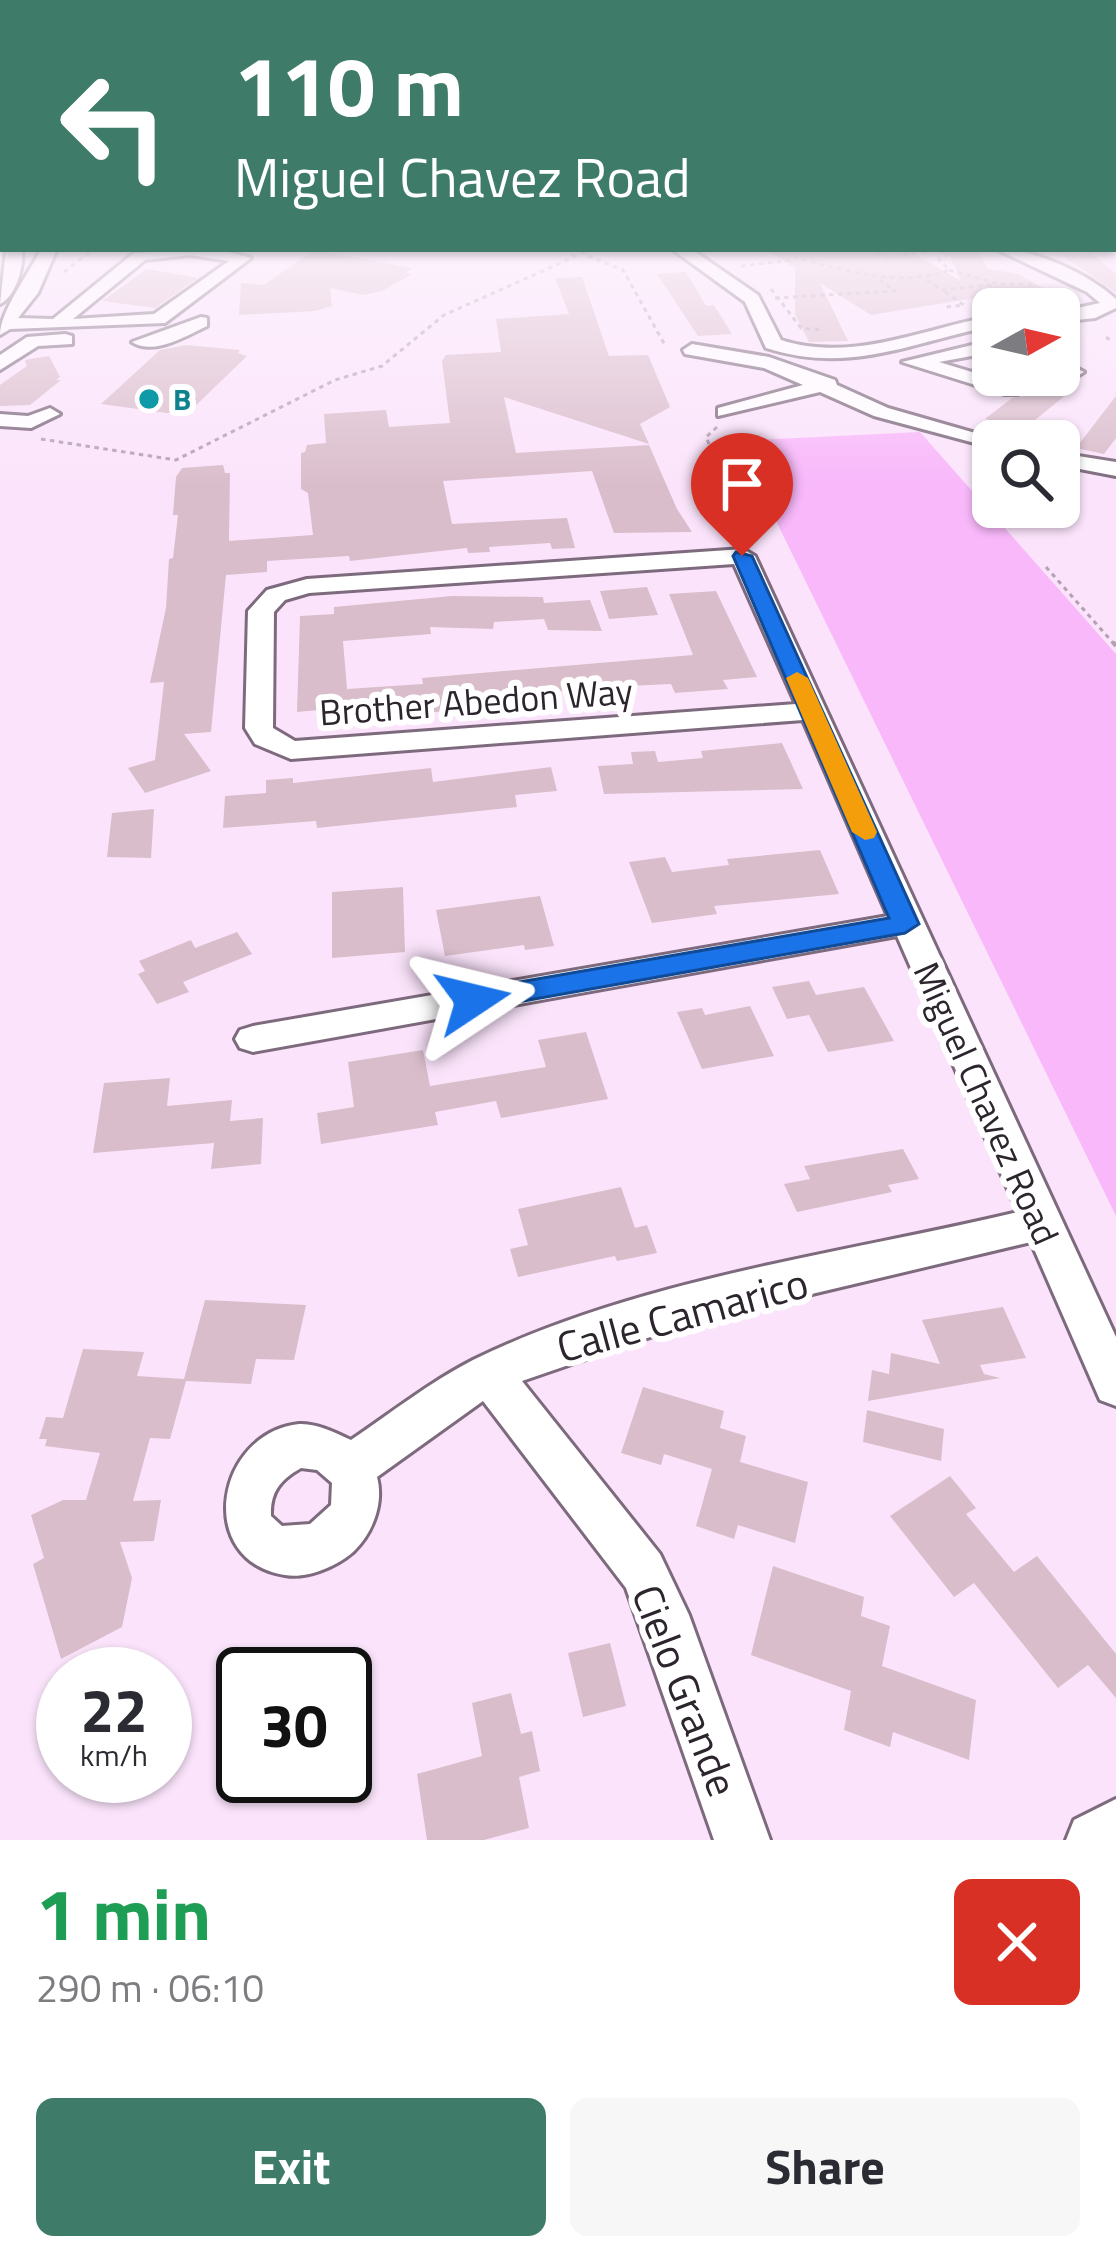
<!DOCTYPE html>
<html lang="en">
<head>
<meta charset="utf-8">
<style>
  :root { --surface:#fff; --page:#f7f7f7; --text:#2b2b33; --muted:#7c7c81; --accent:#3e7c69 }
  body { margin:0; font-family:"Titillium Web",sans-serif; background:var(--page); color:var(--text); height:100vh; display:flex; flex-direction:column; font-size:45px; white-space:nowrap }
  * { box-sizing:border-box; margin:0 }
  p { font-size:39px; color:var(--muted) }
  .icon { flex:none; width:66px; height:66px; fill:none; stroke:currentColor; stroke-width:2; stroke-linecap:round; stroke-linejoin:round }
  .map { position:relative; height:1840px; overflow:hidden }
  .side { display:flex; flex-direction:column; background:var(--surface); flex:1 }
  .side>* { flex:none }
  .hud { position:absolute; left:0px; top:0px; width:1116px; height:252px; box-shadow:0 3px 9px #0004; background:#3e7c69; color:#fff; overflow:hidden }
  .needle { width:78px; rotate:82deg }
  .fabs { position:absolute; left:972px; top:288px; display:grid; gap:24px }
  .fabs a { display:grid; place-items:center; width:108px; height:108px; border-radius:18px; background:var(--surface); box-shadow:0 3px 9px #0004; font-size:60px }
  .speed { position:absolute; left:36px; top:1647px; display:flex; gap:24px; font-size:60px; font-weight:700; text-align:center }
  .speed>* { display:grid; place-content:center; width:156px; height:156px; border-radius:50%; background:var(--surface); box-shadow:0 3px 9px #0004; line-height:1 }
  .speed small { font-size:30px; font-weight:400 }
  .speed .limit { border:6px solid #111; border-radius:18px; background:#fff; color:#111 }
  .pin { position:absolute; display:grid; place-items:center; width:102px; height:102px; color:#fff; margin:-123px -51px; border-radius:50% 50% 50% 0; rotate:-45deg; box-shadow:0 0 12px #0007 }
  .pin .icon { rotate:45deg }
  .me { position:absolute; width:132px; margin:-66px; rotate:80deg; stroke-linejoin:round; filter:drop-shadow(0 0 9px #0008) }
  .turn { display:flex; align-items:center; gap:42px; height:252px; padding:0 36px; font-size:54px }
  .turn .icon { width:156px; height:156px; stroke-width:2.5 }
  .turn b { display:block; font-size:84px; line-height:102px }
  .round { display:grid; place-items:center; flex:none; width:126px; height:126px; border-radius:18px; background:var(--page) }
  .summary { display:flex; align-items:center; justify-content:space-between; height:204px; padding:0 36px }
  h1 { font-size:72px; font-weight:700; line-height:90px; color:#1e9e55 }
  .primary-button { display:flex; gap:24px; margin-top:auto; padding:24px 36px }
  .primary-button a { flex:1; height:138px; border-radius:18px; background:var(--accent); color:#fff; font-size:48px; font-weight:700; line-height:138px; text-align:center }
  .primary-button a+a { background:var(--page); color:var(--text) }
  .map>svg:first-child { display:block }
  .green { fill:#f8b8fa }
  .building { fill:#dabdcb }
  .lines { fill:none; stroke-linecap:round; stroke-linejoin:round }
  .minor-casing { stroke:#7d6a7d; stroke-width:6 }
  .path-far1 { stroke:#b3a1b3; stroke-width:3; stroke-dasharray:4.5 4.5; stroke-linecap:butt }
  .path { stroke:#b3a1b3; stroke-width:4.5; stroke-dasharray:8 8; stroke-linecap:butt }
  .minor { fill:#fff; fill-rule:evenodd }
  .route { fill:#1a73e8; stroke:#114b97; stroke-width:3 }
  .slow { fill:#f59e0b }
  .culture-dot { fill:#0f9aa8; stroke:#fff; stroke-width:4.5 }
  .labels { text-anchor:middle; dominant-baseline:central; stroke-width:12; stroke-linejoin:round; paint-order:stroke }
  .far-culture-label { font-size:30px; font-weight:bold; fill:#0d838f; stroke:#fff; text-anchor:start }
  .street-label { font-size:36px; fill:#2d252d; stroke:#fff }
  .near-street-label { font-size:42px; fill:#2d252d; stroke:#fff }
</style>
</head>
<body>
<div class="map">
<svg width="1116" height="1840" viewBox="0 0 1116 1840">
  <rect width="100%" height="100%" fill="#fbe4fb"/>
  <path class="green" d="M 920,432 L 1116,654 L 1116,1216 L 737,441 Z"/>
  <g class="building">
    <path d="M 795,249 L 906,249 L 961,281 L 947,249 L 978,249 L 988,269 L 1018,274 L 1068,302 L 993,309 L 975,298 L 871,315 L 820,283 L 848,341 L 809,342 L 795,314 L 795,268 L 770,252 L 795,253 Z"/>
    <path d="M 314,250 L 412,268 L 406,273 L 412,274 L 382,291 L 364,295 L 330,288 L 332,306 L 315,311 L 239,315 L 241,283 L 264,285 Z"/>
    <path d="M 1061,254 L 1092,254 L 1116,274 L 1116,293 Z"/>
    <path d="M 147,269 L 198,278 L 155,308 L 102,301 Z"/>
    <path d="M 686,272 L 706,306 L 714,305 L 732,334 L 698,336 L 657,274 Z"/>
    <path d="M 582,277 L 609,356 L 648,355 L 670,407 L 640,424 L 649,444 L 504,397 L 516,453 L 649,445 L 677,509 L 692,532 L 614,533 L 592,471 L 443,481 L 452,524 L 567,518 L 575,548 L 552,549 L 550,543 L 489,547 L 490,552 L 468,553 L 467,548 L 350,561 L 349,556 L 267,561 L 267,572 L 226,575 L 211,732 L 184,734 L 211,771 L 145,793 L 128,768 L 155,760 L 164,682 L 150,683 L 166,608 L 169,559 L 173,558 L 178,515 L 173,515 L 176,477 L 182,468 L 223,465 L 225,473 L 230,473 L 229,541 L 313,535 L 308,493 L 301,489 L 301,453 L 305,452 L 307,445 L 326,443 L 324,414 L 386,410 L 389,427 L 450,423 L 442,361 L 446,355 L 501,352 L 496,319 L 569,314 L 555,278 Z"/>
    <path d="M 186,345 L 240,350 L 238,353 L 247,356 L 190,411 L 167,413 L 101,404 L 160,350 Z"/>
    <path d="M 49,356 L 60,377 L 56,380 L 61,380 L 30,405 L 0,406 L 0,385 L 27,366 L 25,360 Z"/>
    <path d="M 1035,381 L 1072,390 L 1024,429 L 985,419 L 1012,398 L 1021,397 Z"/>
    <path d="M 1116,396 L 1116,438 L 1104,454 L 1076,448 Z"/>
    <path d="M 647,587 L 658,615 L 609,619 L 600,591 Z"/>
    <path d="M 716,591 L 757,677 L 723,680 L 728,689 L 675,693 L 671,684 L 605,687 L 540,693 L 542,703 L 363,718 L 331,718 L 331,709 L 297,712 L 300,616 L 334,614 L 334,607 L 452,596 L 543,597 L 544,603 L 590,600 L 602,631 L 548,630 L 544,619 L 494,622 L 493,629 L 430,627 L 431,634 L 343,641 L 347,689 L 423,684 L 422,678 L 693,655 L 669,594 Z"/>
    <path d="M 782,743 L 803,789 L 604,794 L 598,766 L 633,764 L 631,752 L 655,751 L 658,762 L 703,758 L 701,751 Z"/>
    <path d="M 551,767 L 557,791 L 515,795 L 517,807 L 317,828 L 316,821 L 223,828 L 225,796 L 266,793 L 266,780 L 293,778 L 293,783 L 431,768 L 433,782 Z"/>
    <path d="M 154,809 L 151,858 L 107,857 L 112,813 Z"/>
    <path d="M 820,850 L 839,894 L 714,906 L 717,914 L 652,923 L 629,862 L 665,857 L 672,872 L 729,865 L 727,859 Z"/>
    <path d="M 403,887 L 405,952 L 332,958 L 332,892 Z"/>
    <path d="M 540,896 L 554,946 L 525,950 L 524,945 L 445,956 L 436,910 Z"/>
    <path d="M 237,932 L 252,954 L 183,982 L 189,992 L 157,1004 L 138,974 L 145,971 L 139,961 L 191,940 L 195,948 Z"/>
    <path d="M 809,981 L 816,995 L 864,987 L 894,1041 L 828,1052 L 809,1015 L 787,1019 L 772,987 Z"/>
    <path d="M 750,1006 L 774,1056 L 702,1069 L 677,1012 L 702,1008 L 705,1015 Z"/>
    <path d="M 586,1032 L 608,1099 L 501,1118 L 496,1101 L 435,1112 L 438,1125 L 321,1144 L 317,1113 L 354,1107 L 348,1062 L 423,1050 L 430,1086 L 546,1067 L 538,1040 Z"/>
    <path d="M 170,1078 L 167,1106 L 232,1100 L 230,1121 L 263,1118 L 261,1164 L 211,1169 L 214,1143 L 93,1153 L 104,1083 Z"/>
    <path d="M 903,1149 L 919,1179 L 888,1185 L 892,1192 L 797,1212 L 784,1184 L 810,1179 L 804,1166 Z"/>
    <path d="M 621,1187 L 635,1228 L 647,1225 L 657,1253 L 617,1261 L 615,1256 L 518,1277 L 510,1249 L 528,1245 L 518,1209 Z"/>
    <path d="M 205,1300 L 306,1305 L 294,1360 L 256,1359 L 251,1384 L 186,1381 L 170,1439 L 150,1438 L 133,1501 L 161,1500 L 154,1541 L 120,1542 L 132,1578 L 122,1627 L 61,1659 L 33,1564 L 44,1558 L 31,1515 L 63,1500 L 86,1500 L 100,1453 L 45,1446 L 47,1439 L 39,1439 L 46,1417 L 63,1418 L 83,1349 L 144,1352 L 137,1376 L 184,1379 Z"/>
    <path d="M 1003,1307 L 1026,1358 L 980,1365 L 984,1374 L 1000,1378 L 868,1401 L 872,1370 L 889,1374 L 891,1353 L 940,1364 L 922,1320 Z"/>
    <path d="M 643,1387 L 724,1411 L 720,1428 L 746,1436 L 740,1462 L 808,1482 L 795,1543 L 738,1525 L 734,1539 L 696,1526 L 712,1469 L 664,1454 L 661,1465 L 621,1453 Z"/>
    <path d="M 867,1410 L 944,1429 L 941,1461 L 863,1442 Z"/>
    <path d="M 950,1476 L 976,1508 L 966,1514 L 1014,1572 L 1037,1556 L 1116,1654 L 1116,1698 L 1088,1665 L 1058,1688 L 974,1583 L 954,1597 L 890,1516 Z"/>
    <path d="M 773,1566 L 864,1597 L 861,1616 L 890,1626 L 882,1666 L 976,1700 L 969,1760 L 893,1732 L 890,1747 L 844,1730 L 851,1691 L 751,1655 Z"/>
    <path d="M 610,1643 L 626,1706 L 583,1717 L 568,1653 Z"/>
    <path d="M 511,1693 L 521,1734 L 532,1731 L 540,1771 L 519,1777 L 529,1828 L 484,1840 L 427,1840 L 417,1774 L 482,1756 L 472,1703 Z"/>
  </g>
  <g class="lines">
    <g class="minor-casing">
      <g id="minor">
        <path d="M 6,249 L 22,249 C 24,267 16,296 0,304 Z"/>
        <path d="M 41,249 L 57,249 L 38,293 L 18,318 L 53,319 L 134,253 L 216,249 L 251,258 L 165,323 L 10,329 L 0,335 C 0,311 29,274 41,249 ZM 190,255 L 229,261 L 154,314 L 73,319 L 145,260 Z"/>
        <path d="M 672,249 L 691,249 L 758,295 L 781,340 C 853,363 922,329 993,316 L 993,326 C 911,342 851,375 766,348 L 745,302 Z"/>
        <path d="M 996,249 C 1035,249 1087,273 1116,299 L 1116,308 L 1095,318 L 1059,322 L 1059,312 L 1100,303 L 1087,292 Z"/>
        <path d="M 201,317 L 207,318 L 207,326 C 186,336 154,356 132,342 Z"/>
        <path d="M 65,334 L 72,336 L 72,344 L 38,346 L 0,370 L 0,355 L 27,337 Z"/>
        <path d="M 993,340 L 993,352 L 939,362 L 1018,386 L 1018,394 L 1004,394 L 902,362 Z"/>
        <path d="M 692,344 L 769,357 L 835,380 L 837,385 L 888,408 L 1003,441 L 993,441 L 993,448 L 986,446 L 874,416 L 820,392 L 718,416 L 718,408 L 803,385 L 764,368 L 685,354 L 683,350 Z"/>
        <path d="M 1059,359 L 1084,372 L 1074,378 L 1059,372 Z"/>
        <path d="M 50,408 L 60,414 L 31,428 L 0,426 L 0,414 L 28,416 Z"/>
        <path d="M 1059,453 L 1116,462 L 1116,476 L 1059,465 Z"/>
        <path d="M 743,549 L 755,556 L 1116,1337 L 1116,1406 L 1100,1400 L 1031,1242 L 694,1322 L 522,1381 L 660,1554 L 689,1615 L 770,1840 L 714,1840 L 626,1588 L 483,1401 L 377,1477 C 384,1503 373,1533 353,1552 C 336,1567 306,1579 285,1575 C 194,1561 216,1433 299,1424 C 316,1423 336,1433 351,1440 C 391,1413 430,1382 473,1360 C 641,1278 837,1255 1018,1212 L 897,936 L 253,1052 L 240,1048 L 235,1039 L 240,1030 L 253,1026 L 888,916 L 803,720 L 291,759 L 255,744 L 245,728 L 248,611 L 267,590 L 307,579 ZM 734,564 L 796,704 L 295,741 L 273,728 L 274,612 L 285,600 L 309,593 ZM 301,1468 L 317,1470 L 332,1483 L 331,1505 L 310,1524 L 282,1526 L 271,1516 C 270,1492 280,1480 301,1468 Z"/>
        <path d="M 1116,1799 L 1116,1840 L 1066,1840 L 1074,1820 Z"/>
      </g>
    </g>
    <g class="path-far1">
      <path d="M 564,249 L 578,259"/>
      <path d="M 790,249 L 793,257 C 841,269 901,289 949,270 L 939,259 L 949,254 L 936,249"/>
      <path d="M 869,249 L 884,257 L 938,250"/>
      <path d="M 588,256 L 623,270 L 666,347"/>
      <path d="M 741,266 L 795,260"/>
      <path d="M 949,270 L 999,284 L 1034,284"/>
      <path d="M 64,272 L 94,249"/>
      <path d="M 927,280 L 942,290 L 995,284"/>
      <path d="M 771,289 L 801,328 L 822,330"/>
      <path d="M 945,292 L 964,305 L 946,307"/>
      <path d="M 775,298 L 895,291 L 870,273"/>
      <path d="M 1106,337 L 1110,340"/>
      <path d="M 717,427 L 706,437 L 744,525 L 755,537"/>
      <path d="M 41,439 L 176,460 L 335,380 L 382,366 L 444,315 L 592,249"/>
      <path d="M 1046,567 L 1115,645"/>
    </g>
    <path class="path" d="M 1113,642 L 1116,646"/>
    <use href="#minor" class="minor"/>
  </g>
  <linearGradient id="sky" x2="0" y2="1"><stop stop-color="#6ac2ec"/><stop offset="0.47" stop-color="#fdf3fd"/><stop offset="1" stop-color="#fdf3fd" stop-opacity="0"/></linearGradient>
  <rect width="1116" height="486" fill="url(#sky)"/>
  <path class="route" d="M 736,552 L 752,556 L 919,924 L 905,933 L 473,1010 L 463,1007 L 459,1000 L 463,993 L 473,990 L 889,918 L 733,556 Z"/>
  <path class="slow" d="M 797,672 L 808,678 L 877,832 L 874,838 L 865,840 L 852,832 L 786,678 Z"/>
  <circle class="culture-dot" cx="149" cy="399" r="12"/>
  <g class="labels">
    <g class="far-culture-label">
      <text x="173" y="399">B</text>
    </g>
    <g class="street-label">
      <text transform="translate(476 701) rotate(-4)">Brother Abedon Way</text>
      <text transform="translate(987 1103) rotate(66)">Miguel Chavez Road</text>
    </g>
    <g class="near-street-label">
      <text transform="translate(682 1314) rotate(-15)">Calle Camarico</text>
      <text transform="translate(686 1690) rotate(69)">Cielo Grande</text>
    </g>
  </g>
</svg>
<div class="fabs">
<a><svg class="needle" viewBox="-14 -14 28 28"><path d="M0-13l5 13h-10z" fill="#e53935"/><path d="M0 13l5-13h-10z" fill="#7c7c81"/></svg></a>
<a><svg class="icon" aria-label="search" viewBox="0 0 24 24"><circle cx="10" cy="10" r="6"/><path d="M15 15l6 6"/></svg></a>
</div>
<div class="speed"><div>22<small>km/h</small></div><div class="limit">30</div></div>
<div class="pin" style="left:742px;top:556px;background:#d93025"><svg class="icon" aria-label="arrive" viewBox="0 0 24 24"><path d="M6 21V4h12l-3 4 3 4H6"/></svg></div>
<svg class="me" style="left:473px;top:1000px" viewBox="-20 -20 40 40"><path d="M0-17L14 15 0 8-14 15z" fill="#1a73e8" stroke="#fff" stroke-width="4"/></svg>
<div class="hud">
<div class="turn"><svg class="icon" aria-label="left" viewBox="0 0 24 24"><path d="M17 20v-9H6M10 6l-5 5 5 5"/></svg><div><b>110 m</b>Miguel Chavez Road</div></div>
</div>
</div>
<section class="side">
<div class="summary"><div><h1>1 min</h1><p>290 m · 06:10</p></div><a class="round" style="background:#d93025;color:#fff"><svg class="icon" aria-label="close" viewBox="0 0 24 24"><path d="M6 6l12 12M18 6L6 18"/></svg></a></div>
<div class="primary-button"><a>Exit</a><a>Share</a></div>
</section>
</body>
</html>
